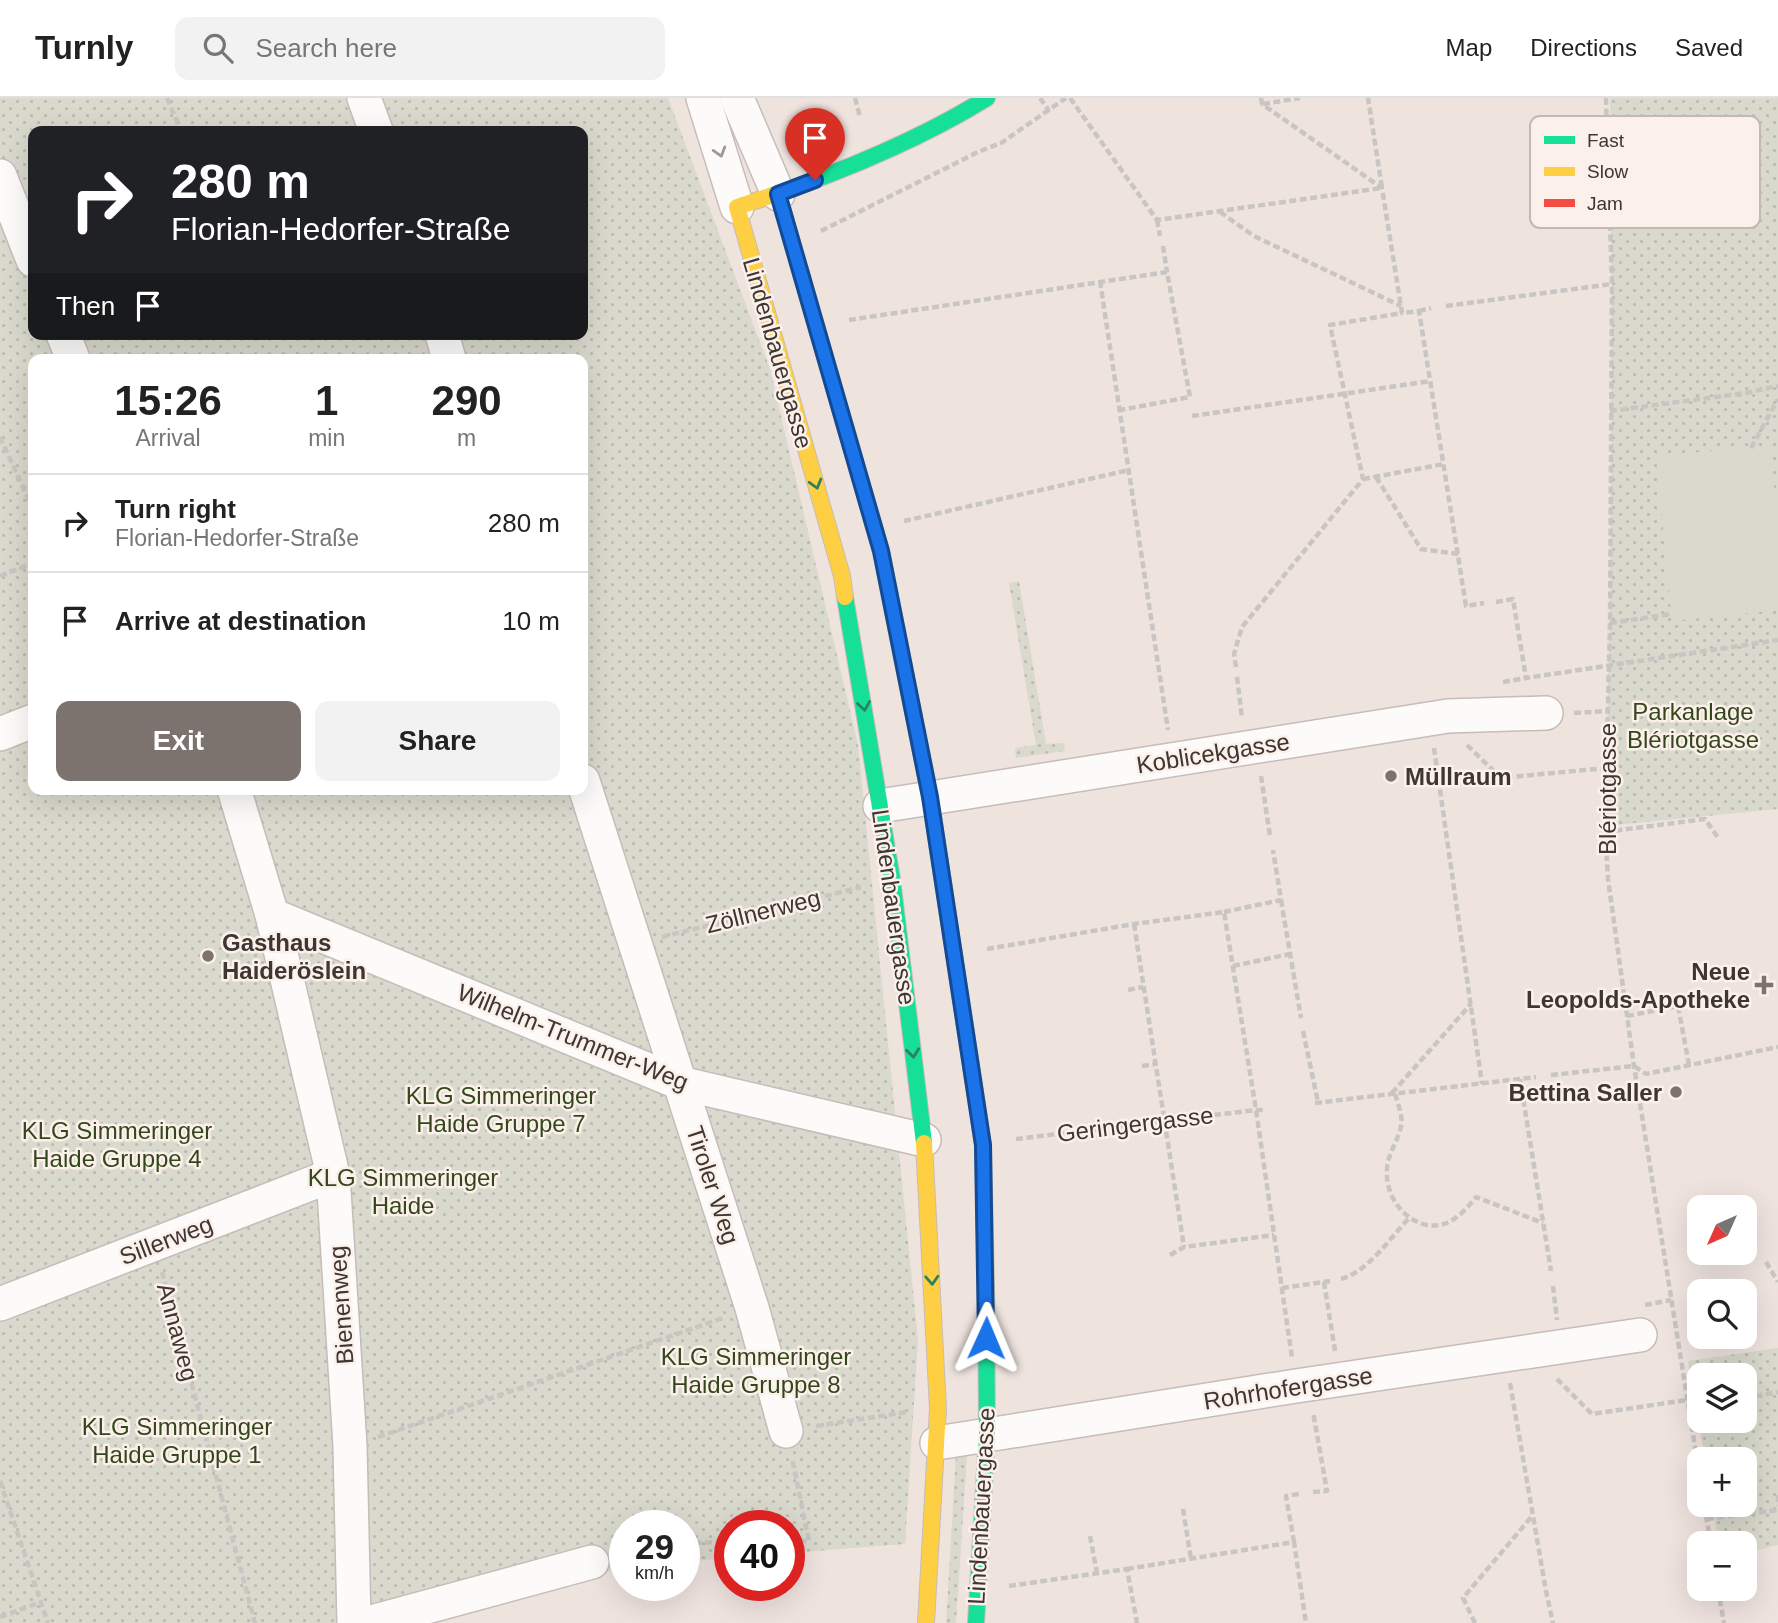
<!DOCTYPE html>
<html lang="en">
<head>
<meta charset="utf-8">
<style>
  :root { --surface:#fff; --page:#f2f2f2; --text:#222; --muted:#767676; --line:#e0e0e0; --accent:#7c736e }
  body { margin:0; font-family:Arial,sans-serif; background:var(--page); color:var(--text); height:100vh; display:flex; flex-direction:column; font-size:26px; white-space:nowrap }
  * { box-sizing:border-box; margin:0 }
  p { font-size:23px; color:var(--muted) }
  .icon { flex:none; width:38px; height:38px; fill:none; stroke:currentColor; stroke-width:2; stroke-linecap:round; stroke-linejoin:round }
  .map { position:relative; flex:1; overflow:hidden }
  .details { position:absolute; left:28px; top:256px; width:560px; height:441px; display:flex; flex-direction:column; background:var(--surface); border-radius:14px; box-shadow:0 7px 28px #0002 }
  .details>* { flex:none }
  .hud { position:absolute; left:28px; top:28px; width:560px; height:214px; border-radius:14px; box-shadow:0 7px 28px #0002; background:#202124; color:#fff; overflow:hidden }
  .needle { width:46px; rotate:225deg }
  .buttons { position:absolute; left:1687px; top:1097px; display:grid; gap:14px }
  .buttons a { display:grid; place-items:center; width:70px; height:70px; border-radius:14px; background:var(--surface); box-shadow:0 7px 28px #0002; font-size:35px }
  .speed { position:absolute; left:609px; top:1412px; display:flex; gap:14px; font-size:35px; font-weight:700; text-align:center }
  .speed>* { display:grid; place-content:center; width:91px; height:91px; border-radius:50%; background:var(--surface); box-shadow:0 7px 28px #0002; line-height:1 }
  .speed small { font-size:18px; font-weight:400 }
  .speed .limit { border:10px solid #d22; background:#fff; color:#111 }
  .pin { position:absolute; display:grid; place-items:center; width:60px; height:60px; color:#fff; margin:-72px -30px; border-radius:50% 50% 50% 0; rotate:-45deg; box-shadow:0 0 7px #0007 }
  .pin .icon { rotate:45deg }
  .me { position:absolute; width:77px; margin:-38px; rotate:1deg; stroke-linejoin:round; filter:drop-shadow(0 0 5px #0008) }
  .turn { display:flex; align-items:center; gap:24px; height:147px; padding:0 28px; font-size:32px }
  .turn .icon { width:91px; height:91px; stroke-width:2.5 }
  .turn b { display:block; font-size:49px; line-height:60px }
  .then { display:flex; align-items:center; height:66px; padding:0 28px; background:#0003; gap:14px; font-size:26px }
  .eta { display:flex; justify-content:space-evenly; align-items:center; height:119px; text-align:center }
  .eta b { font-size:42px; font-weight:800; line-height:49px }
  .button { display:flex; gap:14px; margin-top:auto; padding:14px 28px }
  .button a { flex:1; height:80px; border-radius:14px; background:var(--accent); color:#fff; font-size:28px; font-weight:800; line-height:80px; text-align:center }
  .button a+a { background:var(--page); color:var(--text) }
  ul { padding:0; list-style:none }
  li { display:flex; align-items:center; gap:21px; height:98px; padding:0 28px; border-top:2px solid var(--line) }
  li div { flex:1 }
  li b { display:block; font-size:26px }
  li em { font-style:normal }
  header { display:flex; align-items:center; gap:42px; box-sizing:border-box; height:98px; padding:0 35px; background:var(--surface); border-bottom:2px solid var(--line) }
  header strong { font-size:33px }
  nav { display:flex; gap:38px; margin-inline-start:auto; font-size:24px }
  .search { width:490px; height:63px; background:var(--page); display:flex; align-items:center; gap:18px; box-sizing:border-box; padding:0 24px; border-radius:14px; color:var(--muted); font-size:26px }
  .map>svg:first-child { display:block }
  .green { fill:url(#green-dots); fill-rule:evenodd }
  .pitch { fill:#d9d9cd }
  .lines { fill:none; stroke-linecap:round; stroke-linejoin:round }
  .street-casing { stroke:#c6bcb9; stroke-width:36 }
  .fast-casing { stroke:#c6bcb9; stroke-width:18 }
  .slow-casing { stroke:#c6bcb9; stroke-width:18 }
  .jam-casing { stroke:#c6bcb9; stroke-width:18 }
  .path { stroke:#c9c5c2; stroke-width:4.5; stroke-dasharray:7 3.5; stroke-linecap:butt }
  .street { stroke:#fdfbfa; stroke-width:33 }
  .fast { stroke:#16e098; stroke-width:16 }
  .slow { stroke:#ffcf43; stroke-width:16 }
  .jam { stroke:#f24e42; stroke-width:16 }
  .oneway { stroke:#9e9896 }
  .oneway2 { stroke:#2c8260 }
  .route-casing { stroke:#114b97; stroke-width:18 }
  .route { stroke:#1a73e8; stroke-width:12 }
  .poi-dot { fill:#7c736e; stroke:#fcf0ea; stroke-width:2.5 }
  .labels { text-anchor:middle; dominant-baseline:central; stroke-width:5; stroke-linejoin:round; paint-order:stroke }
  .street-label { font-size:24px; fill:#3e3632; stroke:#fcf0ea }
  .park-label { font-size:24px; fill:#33471d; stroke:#fcf0ea }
  .poi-label { font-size:24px; font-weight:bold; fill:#3e3632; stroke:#fcf0ea; text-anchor:start }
  .key { fill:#fcf0ea; stroke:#c3b8b3; stroke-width:2 }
  .key-label { font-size:19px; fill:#3e3632 }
</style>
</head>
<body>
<header>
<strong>Turnly</strong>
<div class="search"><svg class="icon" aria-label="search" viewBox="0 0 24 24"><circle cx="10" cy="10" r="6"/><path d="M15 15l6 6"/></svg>Search here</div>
<nav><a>Map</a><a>Directions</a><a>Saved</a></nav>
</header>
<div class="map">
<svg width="1778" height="1525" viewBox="0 0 1778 1525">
  <defs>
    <pattern id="green-dots" width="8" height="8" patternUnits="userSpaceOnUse" patternTransform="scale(1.75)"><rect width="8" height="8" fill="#d9d9cd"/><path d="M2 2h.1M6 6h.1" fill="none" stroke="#bbbbb0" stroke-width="1.8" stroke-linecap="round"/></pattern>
  </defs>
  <rect width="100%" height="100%" fill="#efe3de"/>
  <g class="green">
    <path d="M 0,0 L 668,0 L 770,271 L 858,647 L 918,1242 L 905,1446 L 789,1455 L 789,1428 L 730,1428 L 730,1460 L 684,1464 L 684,1428 L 625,1428 L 625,1469 L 406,1525 L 0,1525 ZM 33,33 L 583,33 L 583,236 L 33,236 ZM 33,261 L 583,261 L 583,691 L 33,691 Z"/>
    <path d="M 1610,0 L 1778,0 L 1778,711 L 1605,728 C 1611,486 1613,243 1610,0 Z"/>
    <path d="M 1019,483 L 1046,646 L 1064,645 L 1065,653 L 1016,660 L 1015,650 L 1036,647 L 1009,485 Z"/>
    <path d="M 1778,1250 L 1778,1447 L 1745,1455 L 1745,1446 L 1719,1445 L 1712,1407 L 1745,1407 L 1745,1362 L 1705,1361 L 1688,1263 ZM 1699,1278 L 1745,1278 L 1745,1323 L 1699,1323 Z"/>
    <path d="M 956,1357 L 967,1357 L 956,1525 L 946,1525 Z"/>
  </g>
  <path class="pitch" d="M 1769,348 L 1778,420 L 1778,512 L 1672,523 L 1656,358 Z"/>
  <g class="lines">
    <g class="street-casing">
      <g id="street">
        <path d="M 364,0 L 376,33"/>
        <path d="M 703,0 L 737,109"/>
        <path d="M 737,0 L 778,96"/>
        <path d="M 0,78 L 33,162"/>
        <path d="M 63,236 L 73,261"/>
        <path d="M 442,236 L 449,261"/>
        <path d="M 0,636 L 33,623"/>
        <path d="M 583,683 L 752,1210 L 786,1333"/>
        <path d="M 234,691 L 272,817 L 333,1077 L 350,1348 L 354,1525"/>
        <path d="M 880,708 L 1448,618 L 1546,615"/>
        <path d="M 272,817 L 680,985 L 924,1042"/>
        <path d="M 0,1206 L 333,1077"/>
        <path d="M 937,1345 L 1296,1288 L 1640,1237"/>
        <path d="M 368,1525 L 592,1464"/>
      </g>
    </g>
    <g class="fast-casing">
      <g id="fast">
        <path d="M 770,98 C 846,72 919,42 987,0"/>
        <path d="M 845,499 L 892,781 L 924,1045"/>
        <path d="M 976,1525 L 987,1338 L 986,1187"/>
      </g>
    </g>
    <g class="slow-casing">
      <g id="slow">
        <path d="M 770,98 L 737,109 L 842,478 L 845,499"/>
        <path d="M 907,585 L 930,699 L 983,1047 L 986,1187"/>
        <path d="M 924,1045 L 938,1311 L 926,1525"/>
      </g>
    </g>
    <g class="jam-casing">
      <path id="jam" d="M 778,96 L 881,453 L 907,585"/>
    </g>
    <g class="path">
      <path d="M 167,0 L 181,33"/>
      <path d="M 855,0 L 860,19"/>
      <path d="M 1040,0 L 1049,13"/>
      <path d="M 1070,0 L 1157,122 L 1382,90 L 1368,0"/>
      <path d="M 1261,0 L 1262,6 L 1382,90 L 1402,215 L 1419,213 L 1466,508 L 1484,505"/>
      <path d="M 1606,0 L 1612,186 L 1610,525 L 1605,728 L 1608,781 L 1634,968 L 1699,1374"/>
      <path d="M 1263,6 L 1300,0"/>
      <path d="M 1220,114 L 1254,138 L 1401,208"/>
      <path d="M 1157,122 L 1160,138"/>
      <path d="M 821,133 L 978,54 L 1001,45 L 1066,0"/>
      <path d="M 1163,148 L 1167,174"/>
      <path d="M 1100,183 L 1168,632"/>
      <path d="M 1446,208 L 1612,186"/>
      <path d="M 1419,213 L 1431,210"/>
      <path d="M 849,222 L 1167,174 L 1190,299 L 1120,312"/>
      <path d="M 1610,313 L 1746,295 L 1778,288"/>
      <path d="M 1192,318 L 1431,283"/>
      <path d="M 0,339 L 33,411"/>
      <path d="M 1751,350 L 1778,301"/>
      <path d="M 1376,379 L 1421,451 L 1458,456"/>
      <path d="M 1363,381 L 1444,366"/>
      <path d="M 904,423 L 1129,372"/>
      <path d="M 0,478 L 33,465"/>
      <path d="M 1496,504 L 1513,501 L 1526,580 L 1778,542"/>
      <path d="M 1610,525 L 1671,516"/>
      <path d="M 1236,569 L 1234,556 L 1242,529 L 1363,381 L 1330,227 L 1402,215"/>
      <path d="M 1237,579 L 1242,620"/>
      <path d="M 1503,584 L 1526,580"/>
      <path d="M 1574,615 L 1608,613"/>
      <path d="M 1467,647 L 1501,680 L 1606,670"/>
      <path d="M 1434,650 L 1482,986"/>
      <path d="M 1261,678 L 1270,738"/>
      <path d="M 1605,734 L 1705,721 L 1719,741"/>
      <path d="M 1281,802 L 1301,920"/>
      <path d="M 1224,814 L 1281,802 L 1273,752"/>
      <path d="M 1134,826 L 1184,1149"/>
      <path d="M 662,839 L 861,789"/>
      <path d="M 987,851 L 1134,826 L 1224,814 L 1256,1012 L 1292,1260"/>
      <path d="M 1233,868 L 1290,856"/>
      <path d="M 1128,892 L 1143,889"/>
      <path d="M 1627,918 L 1678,908 L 1689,967"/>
      <path d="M 1303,933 L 1318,1004"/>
      <path d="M 1142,968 L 1155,966"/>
      <path d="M 1551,977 L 1634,968 L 1646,976 L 1778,949"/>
      <path d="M 1520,981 L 1551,1173"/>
      <path d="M 1392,995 L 1471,906"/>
      <path d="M 1395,996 C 1398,1006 1403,1017 1401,1028 C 1399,1040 1391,1051 1388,1064 C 1382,1091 1399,1121 1427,1127 C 1449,1131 1464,1114 1476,1099 L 1543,1125"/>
      <path d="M 1315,1005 L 1536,979"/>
      <path d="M 1016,1041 L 1256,1012 L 1266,1012"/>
      <path d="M 1170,1157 L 1184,1149 L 1274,1137"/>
      <path d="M 1766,1164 L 1778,1184"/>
      <path d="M 162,1174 L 255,1525"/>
      <path d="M 1341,1181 C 1369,1173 1390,1140 1410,1119"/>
      <path d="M 1324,1184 L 1335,1253"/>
      <path d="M 1553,1188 L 1557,1222"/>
      <path d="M 1282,1190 L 1330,1183"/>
      <path d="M 1645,1207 L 1671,1202"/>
      <path d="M 1557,1281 L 1592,1316 L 1687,1302"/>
      <path d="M 1510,1285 L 1546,1493 L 1553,1525"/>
      <path d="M 1745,1300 L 1778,1294"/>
      <path d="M 1689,1308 L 1699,1307"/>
      <path d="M 816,1328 L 907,1314"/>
      <path d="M 378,1339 L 723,1220"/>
      <path d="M 0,1383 L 48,1525"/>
      <path d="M 1313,1394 L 1327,1393 L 1313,1314"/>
      <path d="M 1778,1397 L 1778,1408"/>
      <path d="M 1704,1407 L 1711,1446"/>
      <path d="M 1183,1411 L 1191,1461"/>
      <path d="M 1707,1421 L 1778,1412"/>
      <path d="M 1090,1438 L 1097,1475"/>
      <path d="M 789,1443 L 809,1443 L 792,1360"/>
      <path d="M 1294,1444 L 1286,1398 L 1299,1396"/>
      <path d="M 684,1445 L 730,1444"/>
      <path d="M 1127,1471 L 1294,1444 L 1306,1525"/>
      <path d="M 1009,1488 L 1127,1471 L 1137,1525"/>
      <path d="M 1718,1491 L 1724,1525"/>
      <path d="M 0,1519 L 41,1504"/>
      <path d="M 1475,1525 L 1463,1500 L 1533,1417"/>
    </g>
    <use href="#street" class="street"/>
    <use href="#fast" class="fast"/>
    <use href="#slow" class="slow"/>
    <use href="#jam" class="jam"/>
  </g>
  <defs><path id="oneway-chevron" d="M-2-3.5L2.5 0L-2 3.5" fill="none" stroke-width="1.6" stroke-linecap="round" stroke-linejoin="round" transform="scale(1.75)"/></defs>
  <use class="oneway" href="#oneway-chevron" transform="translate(720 54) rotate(73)"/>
  <g class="oneway2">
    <use href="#oneway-chevron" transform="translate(816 386) rotate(74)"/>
    <use href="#oneway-chevron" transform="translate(864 608) rotate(81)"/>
    <use href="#oneway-chevron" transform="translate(913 955) rotate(83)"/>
    <use href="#oneway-chevron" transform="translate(932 1182) rotate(87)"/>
  </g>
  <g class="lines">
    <g class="route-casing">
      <path id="route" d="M 815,82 L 778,96 L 881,453 L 930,699 L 983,1047 L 986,1240"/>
    </g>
    <use href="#route" class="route"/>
  </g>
  <g class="poi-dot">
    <circle cx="1391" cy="678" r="7"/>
    <circle cx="208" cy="858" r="7"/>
    <path d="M1760.5 876.5h7v7h7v7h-7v7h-7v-7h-7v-7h7z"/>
    <circle cx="1676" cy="994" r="7"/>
  </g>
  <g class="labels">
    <g class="street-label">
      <text transform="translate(778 255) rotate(74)">Lindenbauergasse</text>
      <text transform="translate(1213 655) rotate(-9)">Koblicekgasse</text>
      <text transform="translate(1607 691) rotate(-90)">Blériotgasse</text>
      <text transform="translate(894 809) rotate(82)">Lindenbauergasse</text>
      <text transform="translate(763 813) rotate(-14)">Zöllnerweg</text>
      <text transform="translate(573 939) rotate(22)">Wilhelm-Trummer-Weg</text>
      <text transform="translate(1135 1026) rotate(-7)">Geringergasse</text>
      <text transform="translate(713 1087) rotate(72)">Tiroler Weg</text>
      <text transform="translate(166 1142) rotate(-21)">Sillerweg</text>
      <text transform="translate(341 1207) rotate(-94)">Bienenweg</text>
      <text transform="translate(178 1234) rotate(75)">Annaweg</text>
      <text transform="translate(1288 1290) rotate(-9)">Rohrhofergasse</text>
      <text transform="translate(981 1408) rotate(-87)">Lindenbauergasse</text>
    </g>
    <g class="park-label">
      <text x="1693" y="613">Parkanlage<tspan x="1693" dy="28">Blériotgasse</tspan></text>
      <text x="501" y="997">KLG Simmeringer<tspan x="501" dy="28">Haide Gruppe 7</tspan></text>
      <text x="117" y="1032">KLG Simmeringer<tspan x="117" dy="28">Haide Gruppe 4</tspan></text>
      <text x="403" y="1079">KLG Simmeringer<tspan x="403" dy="28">Haide</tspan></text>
      <text x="756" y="1258">KLG Simmeringer<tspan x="756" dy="28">Haide Gruppe 8</tspan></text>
      <text x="177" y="1328">KLG Simmeringer<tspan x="177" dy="28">Haide Gruppe 1</tspan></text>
    </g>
    <g class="poi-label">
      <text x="1405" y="678">Müllraum</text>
      <text x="222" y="844">Gasthaus<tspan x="222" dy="28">Haideröslein</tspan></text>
      <text x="1750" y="873" text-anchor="end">Neue<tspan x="1750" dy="28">Leopolds-Apotheke</tspan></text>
      <text x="1662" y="994" text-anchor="end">Bettina Saller</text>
    </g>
  </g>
  <rect x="1530" y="18" width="230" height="112" rx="10" class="key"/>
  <rect x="1544" y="38" width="31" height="8" fill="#16e098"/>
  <rect x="1544" y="69" width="31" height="9" fill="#ffcf43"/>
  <rect x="1544" y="101" width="31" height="8" fill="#f24e42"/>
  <g class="key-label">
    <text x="1587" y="49">Fast</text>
    <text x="1587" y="80">Slow</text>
    <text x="1587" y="112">Jam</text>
  </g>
</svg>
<div class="buttons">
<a><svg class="needle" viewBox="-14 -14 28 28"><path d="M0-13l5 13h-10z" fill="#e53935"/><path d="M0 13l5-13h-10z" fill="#767676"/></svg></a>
<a><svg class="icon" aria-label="search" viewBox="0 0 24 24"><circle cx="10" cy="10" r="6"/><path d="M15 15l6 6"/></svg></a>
<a><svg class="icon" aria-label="layers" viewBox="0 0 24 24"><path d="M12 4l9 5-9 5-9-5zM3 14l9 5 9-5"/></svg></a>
<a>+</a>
<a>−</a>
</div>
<div class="speed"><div>29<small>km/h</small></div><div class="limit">40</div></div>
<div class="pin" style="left:815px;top:82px;background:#d93025"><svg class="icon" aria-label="arrive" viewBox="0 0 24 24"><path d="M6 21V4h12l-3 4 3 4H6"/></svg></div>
<svg class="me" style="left:986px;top:1240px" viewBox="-20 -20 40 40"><path d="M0-17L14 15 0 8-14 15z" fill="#1a73e8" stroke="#fff" stroke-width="4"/></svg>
<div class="hud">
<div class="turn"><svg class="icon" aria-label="right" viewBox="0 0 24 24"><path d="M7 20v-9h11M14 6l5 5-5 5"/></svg><div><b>280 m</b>Florian-Hedorfer-Straße</div></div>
<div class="then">Then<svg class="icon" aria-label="arrive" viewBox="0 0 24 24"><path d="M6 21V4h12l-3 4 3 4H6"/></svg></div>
</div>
<section class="details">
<div class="eta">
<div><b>15:26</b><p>Arrival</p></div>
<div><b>1</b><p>min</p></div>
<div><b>290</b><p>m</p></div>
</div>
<ul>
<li><svg class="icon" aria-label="right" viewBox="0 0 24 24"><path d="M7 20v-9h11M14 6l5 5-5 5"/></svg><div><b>Turn right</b><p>Florian-Hedorfer-Straße</p></div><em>280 m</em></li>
<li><svg class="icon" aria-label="arrive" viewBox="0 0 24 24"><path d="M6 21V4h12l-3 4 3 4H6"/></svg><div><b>Arrive at destination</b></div><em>10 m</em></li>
</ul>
<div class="button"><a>Exit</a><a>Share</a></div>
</section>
</div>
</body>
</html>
